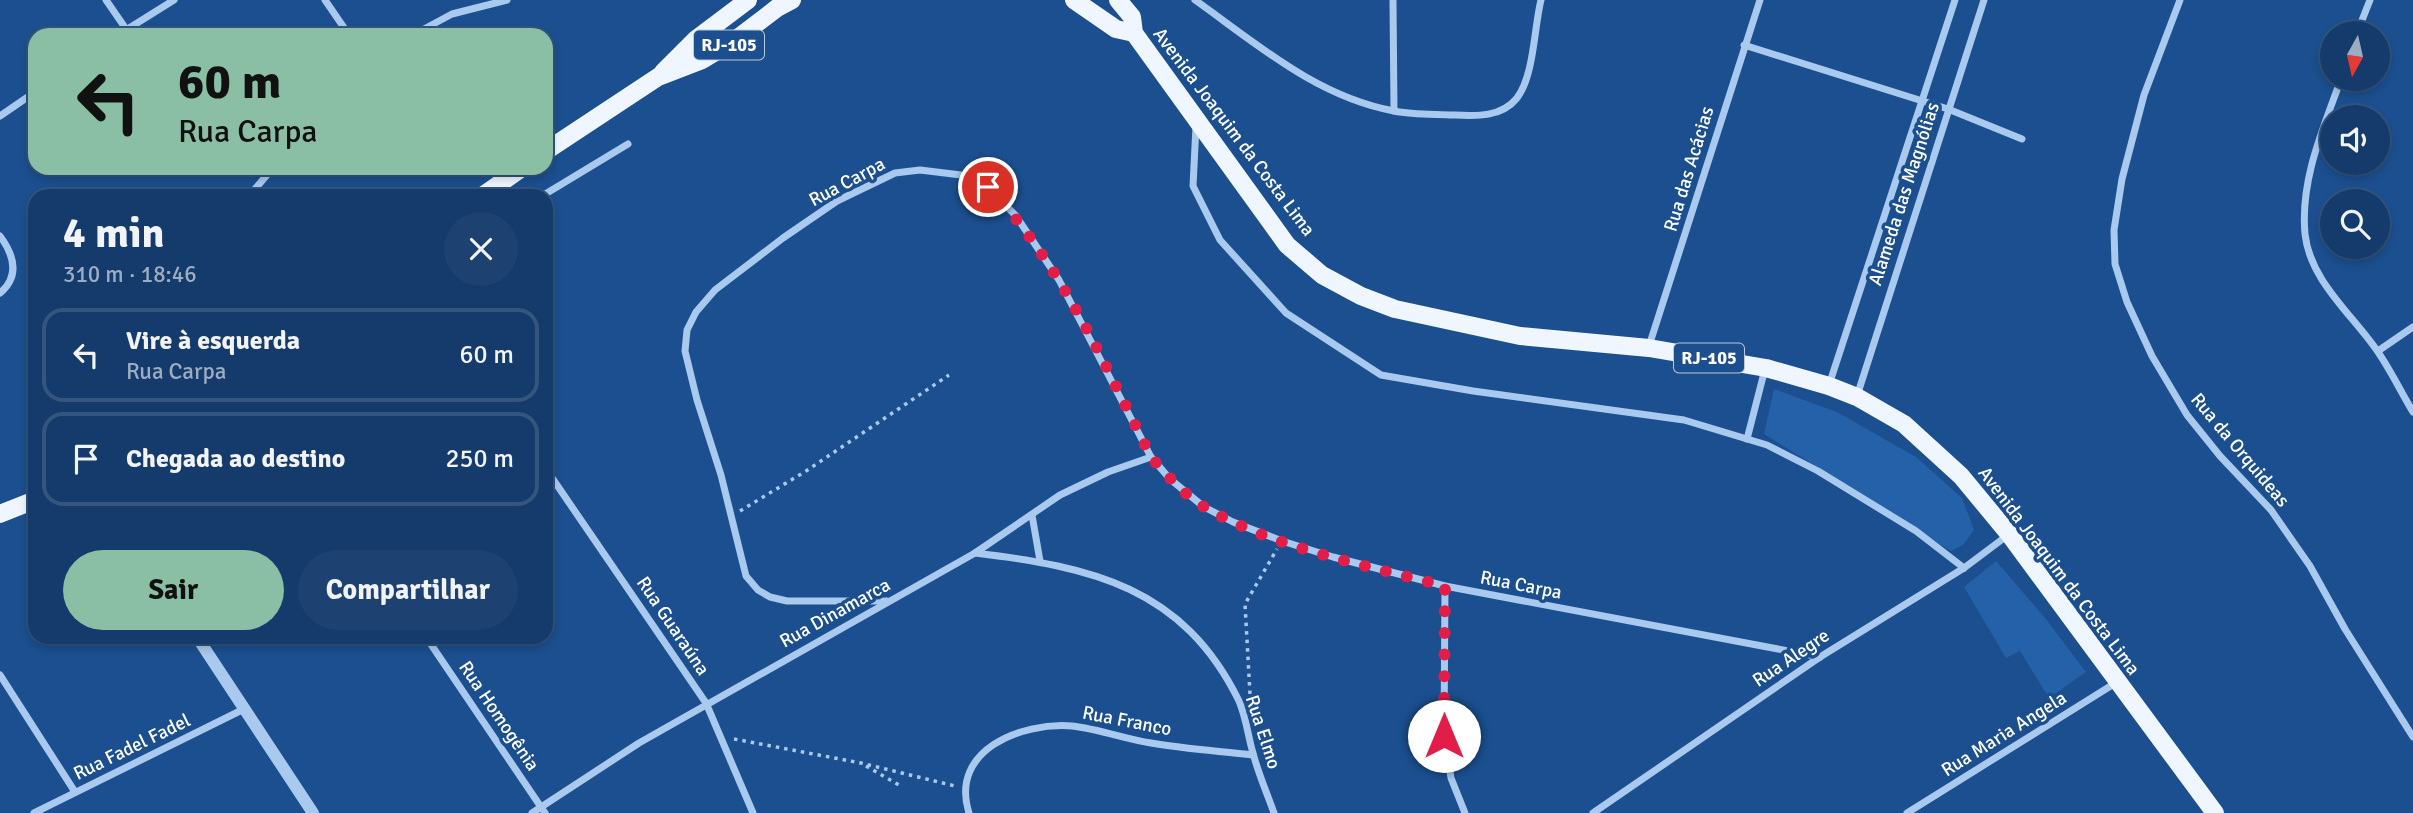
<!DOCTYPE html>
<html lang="pt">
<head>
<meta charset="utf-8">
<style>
  :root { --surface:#143b6b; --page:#1d4271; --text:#f1f3f6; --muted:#9dadc1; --line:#33557e; --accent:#8abfa5 }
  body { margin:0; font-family:Signika,sans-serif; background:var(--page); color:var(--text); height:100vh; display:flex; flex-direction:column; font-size:26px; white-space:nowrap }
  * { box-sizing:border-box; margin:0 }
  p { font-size:23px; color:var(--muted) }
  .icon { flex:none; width:38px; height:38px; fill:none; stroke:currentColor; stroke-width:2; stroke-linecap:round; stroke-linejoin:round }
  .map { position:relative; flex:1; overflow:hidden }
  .details { position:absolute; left:28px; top:189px; width:525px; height:455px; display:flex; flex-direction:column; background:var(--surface); border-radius:21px; box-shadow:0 4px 10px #0003,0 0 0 2px var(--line) }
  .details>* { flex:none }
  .banner { position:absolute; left:28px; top:28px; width:525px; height:147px; border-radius:21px; box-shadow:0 4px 10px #0003,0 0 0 2px var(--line); background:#8abfa5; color:#111; overflow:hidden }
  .needle { width:46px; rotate:188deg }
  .tools { position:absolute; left:2320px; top:21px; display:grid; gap:14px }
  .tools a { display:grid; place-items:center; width:70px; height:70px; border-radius:50%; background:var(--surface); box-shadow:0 4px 10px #0003,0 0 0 2px var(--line); font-size:35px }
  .pin { position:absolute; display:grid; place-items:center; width:60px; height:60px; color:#fff; margin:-30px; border:4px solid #fff; border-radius:50%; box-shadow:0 2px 7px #0007 }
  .me { position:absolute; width:77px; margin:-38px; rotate:0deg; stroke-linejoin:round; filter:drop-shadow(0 0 5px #0008) }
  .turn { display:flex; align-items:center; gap:24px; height:147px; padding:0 35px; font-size:32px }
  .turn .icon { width:91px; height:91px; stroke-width:2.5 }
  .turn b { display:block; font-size:49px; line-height:60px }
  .round { display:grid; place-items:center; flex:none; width:74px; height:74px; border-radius:37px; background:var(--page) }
  .summary { display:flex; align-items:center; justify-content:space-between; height:119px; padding:0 35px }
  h1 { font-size:42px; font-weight:800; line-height:52px }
  .cta { display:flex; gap:14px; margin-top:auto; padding:14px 35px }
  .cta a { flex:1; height:80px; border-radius:42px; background:var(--accent); color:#111; font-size:28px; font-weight:800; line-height:80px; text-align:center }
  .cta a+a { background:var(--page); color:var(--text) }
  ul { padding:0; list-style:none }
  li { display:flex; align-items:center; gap:21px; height:94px; margin:0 14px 10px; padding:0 21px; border:4px solid var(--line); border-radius:21px }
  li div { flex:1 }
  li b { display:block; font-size:26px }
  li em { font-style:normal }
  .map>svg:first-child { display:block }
  .green { fill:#2461a8 }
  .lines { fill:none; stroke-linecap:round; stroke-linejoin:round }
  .path { stroke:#a9c9ee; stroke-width:3.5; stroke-dasharray:3.5 5; stroke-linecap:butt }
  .minor { stroke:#a9c9ee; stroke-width:7 }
  .tertiary { stroke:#a9c9ee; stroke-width:12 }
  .primary { stroke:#f0f6ff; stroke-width:18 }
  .route { stroke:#e11d48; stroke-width:12; stroke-dasharray:0 21.6 }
  .labels { text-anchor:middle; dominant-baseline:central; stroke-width:7; stroke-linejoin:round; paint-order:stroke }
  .shield { fill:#1b4f8f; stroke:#bbcadd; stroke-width:2 }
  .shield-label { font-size:18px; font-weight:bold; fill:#fff }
  .street-label { font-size:19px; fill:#fff; stroke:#1b4f8f }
</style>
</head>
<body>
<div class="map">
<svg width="2413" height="813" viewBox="0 0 2413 813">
  <rect width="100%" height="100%" fill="#1b4f8f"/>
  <g class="green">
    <path d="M 1774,389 L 1837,412 L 1916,457 L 1962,498 L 1974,530 L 1963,545 L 1951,551 L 1764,434 Z"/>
    <path d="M 1996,561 L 2046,619 L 2086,672 L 2049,698 L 2020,651 L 2006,658 L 1964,587 Z"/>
  </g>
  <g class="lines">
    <g class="path">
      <path d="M 740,511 L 806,471 L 949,375"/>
      <path d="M 1250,694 L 1245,604 L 1277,549"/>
      <path d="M 734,739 L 861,763 L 955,786"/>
      <path d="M 866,766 L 899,785"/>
    </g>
    <g class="minor">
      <path d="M 106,0 L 126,29"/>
      <path d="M 325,0 L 349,35"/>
      <path d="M 1195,0 C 1257,44 1317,97 1394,111 C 1413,115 1434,114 1453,115 C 1475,116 1501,118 1517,98 C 1534,76 1534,28 1541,0"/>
      <path d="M 1393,0 L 1394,111"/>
      <path d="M 2180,0 L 2144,95 L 2122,179 L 2114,230 L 2115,264 L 2127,302 L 2152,356 L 2187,415 L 2220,456 L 2271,510 L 2310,566 L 2345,629 L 2413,737"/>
      <path d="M 2357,33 L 2370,0"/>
      <path d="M 118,35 L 174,0"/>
      <path d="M 413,35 L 452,14 L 507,0"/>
      <path d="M 1744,45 L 1948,109 L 2022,139"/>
      <path d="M 2341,79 C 2323,129 2300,180 2305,234 C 2310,281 2353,315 2378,352 C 2391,371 2401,392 2413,412"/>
      <path d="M 0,116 L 35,92"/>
      <path d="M 1196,126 L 1193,186 L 1220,240 L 1286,313 L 1381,375 L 1473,391 L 1684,420 L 1767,445 L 1818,471 L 1916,531 L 1964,568"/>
      <path d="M 249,196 L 273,168"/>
      <path d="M 542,196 L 628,144"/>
      <path d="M 0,236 C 14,255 20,276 0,293"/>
      <path d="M 1649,346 L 1760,0"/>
      <path d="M 2378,351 L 2413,327"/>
      <path d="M 1829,385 L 1955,0"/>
      <path d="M 1857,396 L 1984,0"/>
      <path d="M 1747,439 L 1765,369"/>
      <path d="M 546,469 L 706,703 L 753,813"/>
      <path d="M 1032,515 L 1040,561"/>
      <path d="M 975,553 C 1092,567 1183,587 1239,701 C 1246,717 1248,736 1253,753 C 1258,773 1267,793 1274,813"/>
      <path d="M 1445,586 L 1444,736 L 1451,778 L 1465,813"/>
      <path d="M 887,601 L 787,601 L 770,597 L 758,590 L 746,576 L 721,475 L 697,400 L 685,351 L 687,330 L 696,312 L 715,290 L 783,238 L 837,201 L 895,173 L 920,170 L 961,175 L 988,187 L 1016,216 L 1059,280 L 1151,457 L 1170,479 L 1204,507 L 1233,522 L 1282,541 L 1333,557 L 1445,586 L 1820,657"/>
      <path d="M 426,637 L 545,813"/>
      <path d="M 0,675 L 75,792"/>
      <path d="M 34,813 L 244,709"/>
      <path d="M 532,813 L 639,743 L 975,553 L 1060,495 L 1108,472 L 1151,457"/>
      <path d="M 969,813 C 949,750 1021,722 1072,726 C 1099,729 1125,739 1151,743 C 1185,749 1219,751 1253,755"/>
      <path d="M 1593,813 L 1820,657 L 1964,568 L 2008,535"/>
      <path d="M 1907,813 L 2117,682"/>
    </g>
    <path class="tertiary" d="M 197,637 L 313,813"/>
    <g class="primary">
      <path d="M 1074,0 L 1116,29 L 1134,33"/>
      <path d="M 1118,0 L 1132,17 L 1134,33 L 1287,245 L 1322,275 L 1361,296 L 1395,309 L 1520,336 L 1649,348 L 1766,368 L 1829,386 L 1857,397 L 1904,424 L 1961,476 L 2009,534 L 2215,813"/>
      <path d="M 663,72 L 695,40 L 748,0"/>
      <path d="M 546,151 L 658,77 L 702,60 L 734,41 L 777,8 L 792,0"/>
      <path d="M 482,196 L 522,168"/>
      <path d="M 0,514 L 35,500"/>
    </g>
  </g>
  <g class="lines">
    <path class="route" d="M 988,187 C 1061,263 1104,364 1151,457 C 1167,475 1185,496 1206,508 C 1274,548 1368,566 1445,586 L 1444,736"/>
  </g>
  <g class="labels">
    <g class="shield">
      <rect x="694" y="30.5" width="70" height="29" rx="5"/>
      <rect x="1674" y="343.5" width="70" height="29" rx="5"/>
    </g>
    <g class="shield-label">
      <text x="729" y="45">RJ-105</text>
      <text x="1709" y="358">RJ-105</text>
    </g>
    <g class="street-label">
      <text transform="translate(1234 132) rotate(53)">Avenida Joaquim da Costa Lima</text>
      <text transform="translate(1689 169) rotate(-73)">Rua das Acácias</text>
      <text transform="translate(847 182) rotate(-28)">Rua Carpa</text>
      <text transform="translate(1904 194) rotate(-72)">Alameda das Magnólias</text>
      <text transform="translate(2240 450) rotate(50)">Rua da Orquideas</text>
      <text transform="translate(2059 571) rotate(53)">Avenida Joaquim da Costa Lima</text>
      <text transform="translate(1521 585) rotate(11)">Rua Carpa</text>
      <text transform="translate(835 613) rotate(-29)">Rua Dinamarca</text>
      <text transform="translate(673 626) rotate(56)">Rua Guaraúna</text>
      <text transform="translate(1791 658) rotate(-34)">Rua Alegre</text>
      <text transform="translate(499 716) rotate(56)">Rua Homogênia</text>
      <text transform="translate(1127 721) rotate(11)">Rua Franco</text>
      <text transform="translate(1263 732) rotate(72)">Rua Elmo</text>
      <text transform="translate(2004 734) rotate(-32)">Rua Maria Angela</text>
      <text transform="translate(132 747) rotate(-26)">Rua Fadel Fadel</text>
    </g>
  </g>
</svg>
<div class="tools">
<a><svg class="needle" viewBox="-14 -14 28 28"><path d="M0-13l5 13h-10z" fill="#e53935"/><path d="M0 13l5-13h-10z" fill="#9dadc1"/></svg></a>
<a><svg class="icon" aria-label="sound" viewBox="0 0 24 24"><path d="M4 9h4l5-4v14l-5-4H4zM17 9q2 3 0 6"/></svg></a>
<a><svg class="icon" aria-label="search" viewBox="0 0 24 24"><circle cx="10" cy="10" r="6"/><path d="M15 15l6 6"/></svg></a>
</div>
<div class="pin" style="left:988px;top:187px;background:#d93025"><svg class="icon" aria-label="arrive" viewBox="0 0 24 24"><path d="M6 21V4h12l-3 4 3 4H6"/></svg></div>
<svg class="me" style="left:1444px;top:736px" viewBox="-20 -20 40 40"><circle r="19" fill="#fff"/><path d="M0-13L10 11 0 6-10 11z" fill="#e11d48"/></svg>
<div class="banner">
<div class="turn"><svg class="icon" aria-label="left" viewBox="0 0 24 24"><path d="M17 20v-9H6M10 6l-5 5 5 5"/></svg><div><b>60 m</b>Rua Carpa</div></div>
</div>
<section class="details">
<div class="summary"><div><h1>4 min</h1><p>310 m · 18:46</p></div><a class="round"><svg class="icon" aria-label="close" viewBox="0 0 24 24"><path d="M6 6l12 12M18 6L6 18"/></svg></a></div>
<ul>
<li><svg class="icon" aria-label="left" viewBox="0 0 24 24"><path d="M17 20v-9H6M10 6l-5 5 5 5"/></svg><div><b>Vire à esquerda</b><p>Rua Carpa</p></div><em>60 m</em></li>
<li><svg class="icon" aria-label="arrive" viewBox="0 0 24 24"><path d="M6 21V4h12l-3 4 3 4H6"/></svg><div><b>Chegada ao destino</b></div><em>250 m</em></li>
</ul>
<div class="cta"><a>Sair</a><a>Compartilhar</a></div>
</section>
</div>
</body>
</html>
